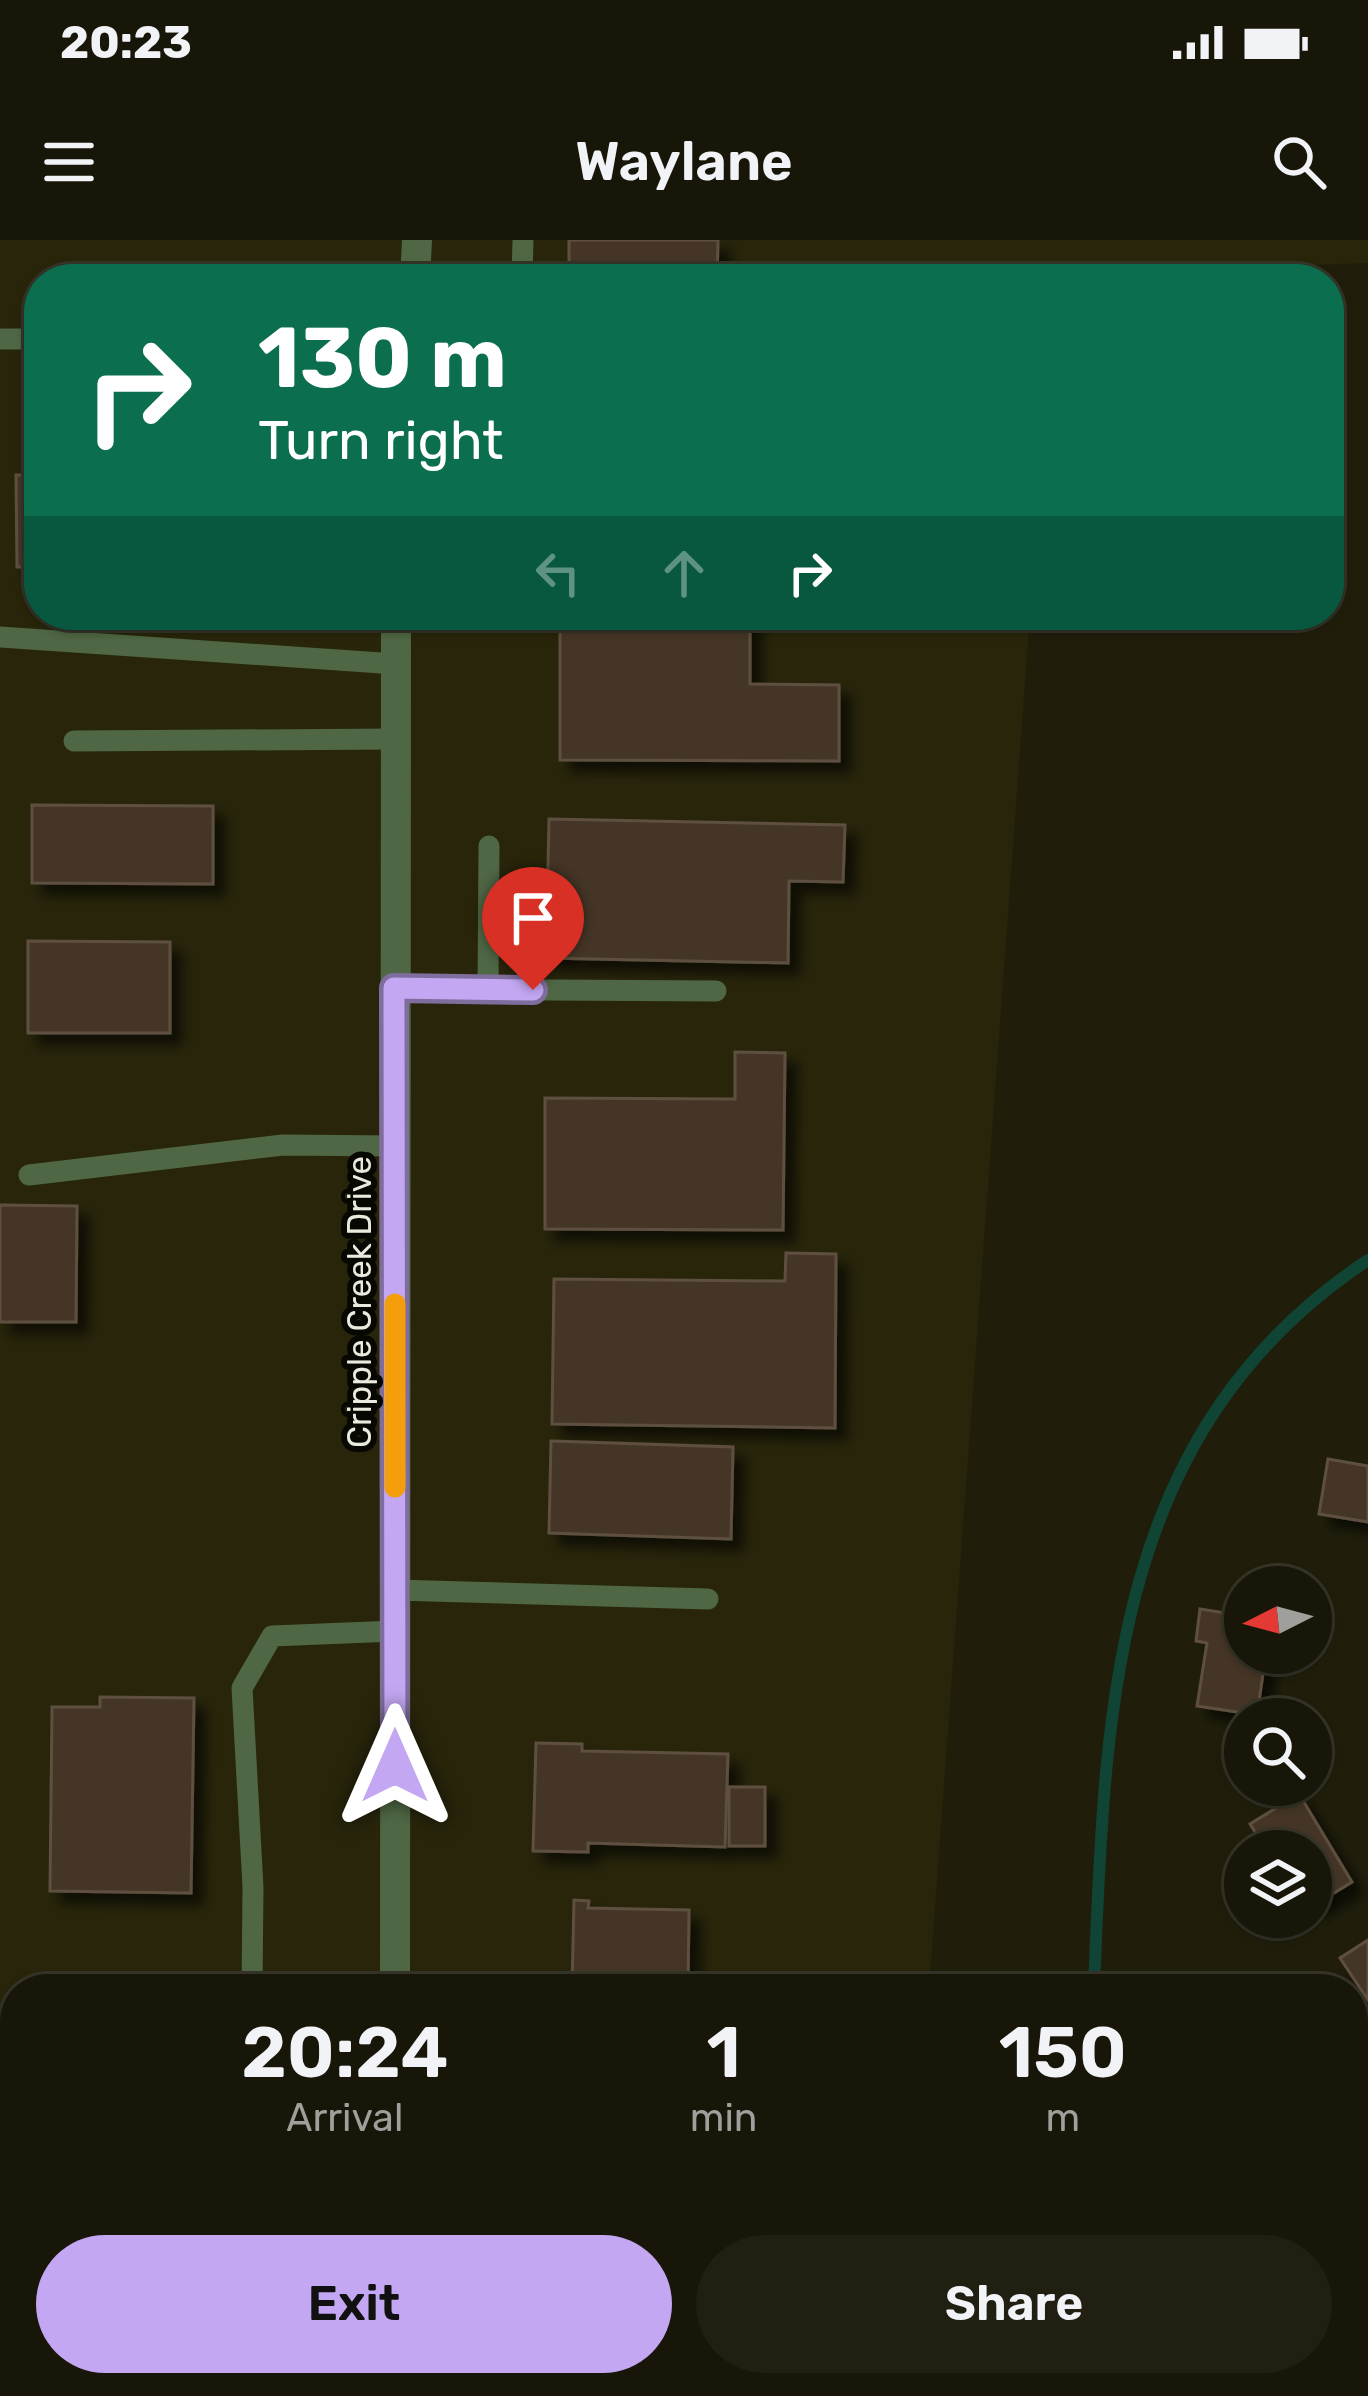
<!DOCTYPE html>
<html lang="en">
<head>
<meta charset="utf-8">
<style>
  :root { --surface:#181608; --page:#211f12; --text:#f1f3f6; --muted:#9f9f9c; --line:#363529; --accent:#c3a7f2 }
  body { margin:0; font-family:Rubik,sans-serif; background:var(--page); color:var(--text); height:100vh; display:flex; flex-direction:column; font-size:45px; white-space:nowrap }
  * { box-sizing:border-box; margin:0 }
  p { font-size:39px; color:var(--muted) }
  .icon { flex:none; width:66px; height:66px; fill:none; stroke:currentColor; stroke-width:2; stroke-linecap:round; stroke-linejoin:round }
  .map { position:relative; flex:1; overflow:hidden }
  .details { position:absolute; left:0px; top:1734px; width:1368px; height:423px; display:flex; flex-direction:column; background:var(--surface); border-radius:48px 48px 0 0; box-shadow:0 3px 9px #0004,0 0 0 3px var(--line) }
  .details>* { flex:none }
  .hud { position:absolute; left:24px; top:24px; width:1320px; height:366px; border-radius:48px; box-shadow:0 3px 9px #0004,0 0 0 3px var(--line); background:#0b6e4f; color:#fff; overflow:hidden }
  .needle { width:78px; rotate:264deg }
  .fabs { position:absolute; left:1224px; top:1326px; display:grid; gap:24px }
  .fabs a { display:grid; place-items:center; width:108px; height:108px; border-radius:50%; background:var(--surface); box-shadow:0 3px 9px #0004,0 0 0 3px var(--line); font-size:60px }
  .pin { position:absolute; display:grid; place-items:center; width:102px; height:102px; color:#fff; margin:-123px -51px; border-radius:50% 50% 50% 0; rotate:-45deg; box-shadow:0 0 12px #0007 }
  .pin .icon { rotate:45deg }
  .me { position:absolute; width:132px; margin:-66px; rotate:0deg; stroke-linejoin:round; filter:drop-shadow(0 0 9px #0008) }
  .turn { display:flex; align-items:center; gap:42px; height:252px; padding:0 36px; font-size:54px }
  .turn .icon { width:156px; height:156px; stroke-width:2.5 }
  .turn b { display:block; font-size:84px; line-height:102px }
  .lanes { display:flex; align-items:center; height:114px; padding:0 36px; background:#0003; justify-content:center; gap:60px; direction:ltr }
  .lanes .off { opacity:.35 }
  .eta { display:flex; justify-content:space-evenly; align-items:center; height:204px; text-align:center }
  .eta b { font-size:72px; font-weight:600; line-height:84px }
  .cta { display:flex; gap:24px; margin-top:auto; padding:24px 36px }
  .cta a { flex:1; height:138px; border-radius:72px; background:var(--accent); color:#111; font-size:48px; font-weight:600; line-height:138px; text-align:center }
  .cta a+a { background:var(--page); color:var(--text) }
  .status { display:flex; justify-content:space-between; align-items:center; height:84px; padding:0 60px; background:var(--surface); direction:ltr }
  .status svg { height:33px; fill:currentColor }
  header { display:flex; justify-content:space-between; align-items:center; height:156px; padding:0 36px; background:var(--surface); font-size:54px; font-weight:600 }
  .map>svg:first-child { display:block }
  .built { fill:#28250b }
  .lines { fill:none; stroke-linecap:round; stroke-linejoin:round }
  .stream { stroke:#104434; stroke-width:12 }
  .building { fill:#443627; stroke:#5e5040; stroke-width:3; filter:url(#shadow) }
  .lane { stroke:#4f6744; stroke-width:21 }
  .street { stroke:#4f6744; stroke-width:30 }
  .route-casing { stroke:#7f6d9d; stroke-width:30 }
  .route { stroke:#c3a7f2; stroke-width:21 }
  .slow { stroke:#f59e0b; stroke-width:21 }
  .labels { text-anchor:middle; dominant-baseline:central; stroke-width:12; stroke-linejoin:round; paint-order:stroke }
  .street-label { font-size:33px; fill:#ebeade; stroke:#080803 }
</style>
</head>
<body>
<div class="status"><b>20:23</b><svg viewBox="0 0 49 12"><path d="M0 12V9h3v3zM5 12V6h3v6zM10 12V3h3v9zM15 12V0h3v12zM26 1h20v11H26zM47 4h2v5h-2z"/></svg></div>
<header><svg class="icon" aria-label="menu" viewBox="0 0 24 24"><path d="M4 6h16M4 12h16M4 18h16"/></svg>Waylane<svg class="icon" aria-label="search" viewBox="0 0 24 24"><circle cx="10" cy="10" r="6"/><path d="M15 15l6 6"/></svg></header>
<div class="map">
<svg width="1368" height="2156" viewBox="0 0 1368 2156">
  <defs>
    <filter id="shadow"><feDropShadow dx="11" dy="11" stdDeviation="6" flood-color="#0009"/></filter>
  </defs>
  <rect width="100%" height="100%" fill="#201e0b"/>
  <path class="built" d="M 0,0 L 1368,0 L 1368,23 L 1056,35 L 1055,39 L 39,39 L 39,375 L 1030,375 L 929,1749 L 15,1749 L 15,2142 L 901,2142 L 899,2156 L 0,2156 Z"/>
  <g class="lines">
    <g class="stream">
      <path d="M 1094,1749 C 1105,1471 1110,1191 1368,1020"/>
      <path d="M 1064,2156 L 1064,2142"/>
    </g>
  </g>
  <g class="building">
    <path d="M 569,0 L 718,0 L 717,39 L 569,39 Z"/>
    <path d="M 16,235 L 39,235 L 39,327 L 17,327 Z"/>
    <path d="M 560,375 L 750,375 L 750,444 L 839,445 L 839,521 L 560,520 Z"/>
    <path d="M 32,565 L 213,566 L 213,644 L 32,643 Z"/>
    <path d="M 549,579 L 845,585 L 843,642 L 789,641 L 788,723 L 546,718 Z"/>
    <path d="M 28,701 L 170,702 L 170,793 L 28,793 Z"/>
    <path d="M 735,812 L 785,813 L 783,990 L 545,989 L 545,858 L 735,859 Z"/>
    <path d="M 0,965 L 77,966 L 76,1082 L 0,1082 Z"/>
    <path d="M 786,1013 L 836,1014 L 835,1188 L 552,1184 L 554,1039 L 785,1041 Z"/>
    <path d="M 551,1201 L 733,1207 L 731,1299 L 549,1293 Z"/>
    <path d="M 1328,1219 L 1368,1226 L 1368,1282 L 1319,1274 Z"/>
    <path d="M 1200,1369 L 1245,1376 L 1245,1413 L 1266,1413 L 1257,1475 L 1197,1466 L 1207,1403 L 1196,1401 Z"/>
    <path d="M 100,1457 L 194,1458 L 191,1653 L 50,1651 L 52,1467 L 100,1467 Z"/>
    <path d="M 536,1503 L 582,1504 L 582,1511 L 728,1514 L 725,1607 L 588,1603 L 588,1612 L 533,1611 Z"/>
    <rect x="729" y="1547" width="36" height="59"/>
    <path d="M 1299,1554 L 1352,1642 L 1311,1667 L 1311,1611 L 1267,1611 L 1250,1584 Z"/>
    <path d="M 574,1660 L 589,1661 L 588,1668 L 689,1670 L 688,1749 L 572,1749 Z"/>
    <path d="M 1368,1700 L 1368,1760 L 1340,1718 Z"/>
    <path d="M 15,2047 L 15,2142 L 160,2142 L 5,2156 L 0,2048 Z"/>
    <path d="M 590,2142 L 707,2142 L 707,2156 L 591,2156 Z"/>
  </g>
  <g class="lines">
    <g class="lane">
      <path d="M 522,39 L 523,0"/>
      <path d="M 0,99 L 39,99"/>
      <path d="M 0,397 L 396,424"/>
      <path d="M 74,501 L 395,499"/>
      <path d="M 394,749 L 716,751"/>
      <path d="M 488,749 L 489,606"/>
      <path d="M 29,935 L 283,905 L 395,906"/>
      <path d="M 395,1350 L 708,1359"/>
      <path d="M 252,1749 L 253,1647 L 242,1448 L 272,1396 L 395,1391"/>
      <path d="M 536,2142 L 537,2156"/>
    </g>
    <g class="street">
      <path d="M 415,39 L 417,0"/>
      <path d="M 395,1749 L 396,375"/>
      <path d="M 416,2142 L 417,2156"/>
    </g>
  </g>
  <g class="lines">
    <g class="route-casing">
      <path id="route" d="M 395,1526 L 394,748 L 533,750"/>
    </g>
    <use href="#route" class="route"/>
    <path class="slow" d="M 395,1064 L 395,1247"/>
  </g>
  <g class="labels">
    <g class="street-label">
      <text transform="translate(359 1062) rotate(-90)">Cripple Creek Drive</text>
    </g>
  </g>
</svg>
<div class="fabs">
<a><svg class="needle" viewBox="-14 -14 28 28"><path d="M0-13l5 13h-10z" fill="#e53935"/><path d="M0 13l5-13h-10z" fill="#9f9f9c"/></svg></a>
<a><svg class="icon" aria-label="search" viewBox="0 0 24 24"><circle cx="10" cy="10" r="6"/><path d="M15 15l6 6"/></svg></a>
<a><svg class="icon" aria-label="layers" viewBox="0 0 24 24"><path d="M12 4l9 5-9 5-9-5zM3 14l9 5 9-5"/></svg></a>
</div>
<div class="pin" style="left:533px;top:750px;background:#d93025"><svg class="icon" aria-label="arrive" viewBox="0 0 24 24"><path d="M6 21V4h12l-3 4 3 4H6"/></svg></div>
<svg class="me" style="left:395px;top:1526px" viewBox="-20 -20 40 40"><path d="M0-17L14 15 0 8-14 15z" fill="#c3a7f2" stroke="#fff" stroke-width="4"/></svg>
<div class="hud">
<div class="turn"><svg class="icon" aria-label="right" viewBox="0 0 24 24"><path d="M7 20v-9h11M14 6l5 5-5 5"/></svg><div><b>130 m</b>Turn right</div></div>
<div class="lanes"><svg class="icon off" aria-label="left" viewBox="0 0 24 24"><path d="M17 20v-9H6M10 6l-5 5 5 5"/></svg><svg class="icon off" aria-label="ahead" viewBox="0 0 24 24"><path d="M12 20V5M6 11l6-6 6 6"/></svg><svg class="icon" aria-label="right" viewBox="0 0 24 24"><path d="M7 20v-9h11M14 6l5 5-5 5"/></svg></div>
</div>
<section class="details">
<div class="eta">
<div><b>20:24</b><p>Arrival</p></div>
<div><b>1</b><p>min</p></div>
<div><b>150</b><p>m</p></div>
</div>
<div class="cta"><a>Exit</a><a>Share</a></div>
</section>
</div>
</body>
</html>
